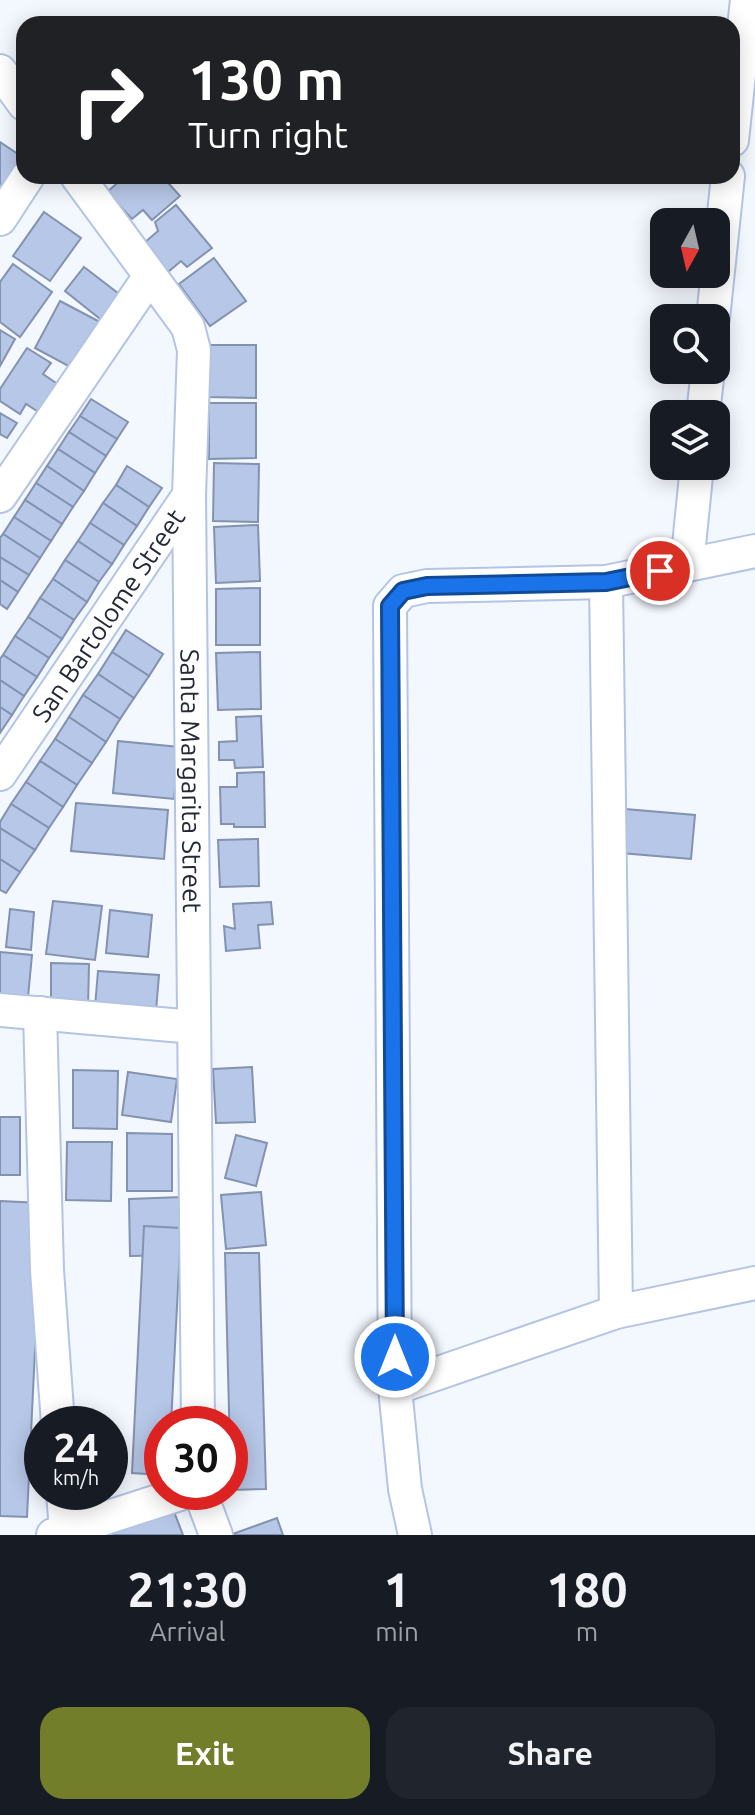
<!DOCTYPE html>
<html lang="en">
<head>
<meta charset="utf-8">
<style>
  :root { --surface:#171b24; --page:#20242c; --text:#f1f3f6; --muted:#9ea1a6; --accent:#737e2a }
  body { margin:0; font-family:Ubuntu,sans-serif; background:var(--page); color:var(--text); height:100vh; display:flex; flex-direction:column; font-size:30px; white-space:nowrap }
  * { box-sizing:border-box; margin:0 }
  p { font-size:26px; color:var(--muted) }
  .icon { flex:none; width:44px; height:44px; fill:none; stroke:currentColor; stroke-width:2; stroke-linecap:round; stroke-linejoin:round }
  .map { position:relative; height:1535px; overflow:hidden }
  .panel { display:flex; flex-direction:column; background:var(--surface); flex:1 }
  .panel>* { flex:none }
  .top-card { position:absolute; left:16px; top:16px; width:724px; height:168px; border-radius:24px; box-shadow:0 4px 20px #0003; background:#202124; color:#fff; overflow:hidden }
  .needle { width:52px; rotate:188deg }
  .tools { position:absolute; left:650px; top:208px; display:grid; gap:16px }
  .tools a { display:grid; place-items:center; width:80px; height:80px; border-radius:16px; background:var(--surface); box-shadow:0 4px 20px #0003; font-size:40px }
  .speed { position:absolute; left:24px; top:1406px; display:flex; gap:16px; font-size:40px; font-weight:700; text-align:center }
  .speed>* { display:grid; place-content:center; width:104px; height:104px; border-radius:50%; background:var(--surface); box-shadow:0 4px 20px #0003; line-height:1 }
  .speed small { font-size:20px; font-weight:400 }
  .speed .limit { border:12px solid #d22; background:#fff; color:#111 }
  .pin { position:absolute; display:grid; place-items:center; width:68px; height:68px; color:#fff; margin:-34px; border:4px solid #fff; border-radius:50%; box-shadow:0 2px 8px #0007 }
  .me { position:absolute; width:88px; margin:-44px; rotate:0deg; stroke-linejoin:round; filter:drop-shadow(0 0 6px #0008) }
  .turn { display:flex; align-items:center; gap:28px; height:168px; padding:0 40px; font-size:36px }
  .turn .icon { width:104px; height:104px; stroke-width:2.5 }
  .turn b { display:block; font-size:56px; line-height:68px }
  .eta { display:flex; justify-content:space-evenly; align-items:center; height:136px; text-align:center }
  .eta b { font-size:48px; font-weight:700; line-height:56px }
  .action { display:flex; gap:16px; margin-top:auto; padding:16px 40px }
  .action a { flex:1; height:92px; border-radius:24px; background:var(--accent); color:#fff; font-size:32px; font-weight:700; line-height:92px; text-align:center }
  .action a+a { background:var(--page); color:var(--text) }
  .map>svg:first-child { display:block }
  .building { fill:#b7c7e7; stroke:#8392b0; stroke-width:2 }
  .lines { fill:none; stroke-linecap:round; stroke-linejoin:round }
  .street-casing { stroke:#b4c4e4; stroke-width:36 }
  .street { stroke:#fff; stroke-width:32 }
  .route-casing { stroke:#114b97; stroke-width:20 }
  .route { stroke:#1a73e8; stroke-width:14 }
  .labels { text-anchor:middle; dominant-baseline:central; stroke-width:6; stroke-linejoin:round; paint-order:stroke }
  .street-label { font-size:26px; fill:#232936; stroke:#f3f7fe }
</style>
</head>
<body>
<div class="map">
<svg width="755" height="1535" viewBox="0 0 755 1535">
  <rect width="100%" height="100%" fill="#f3f7fe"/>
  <g class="building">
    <path d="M 0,142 L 24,158 L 24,164 L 8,189 L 0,184 Z"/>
    <path d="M 122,176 L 162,176 L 180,196 L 152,220 L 143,210 L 132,219 L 107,192 L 123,178 Z"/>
    <path d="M 176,205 L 212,248 L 187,267 L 181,261 L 168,272 L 144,243 L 158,231 L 155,222 Z"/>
    <path d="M 44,212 L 81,238 L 50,281 L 13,256 Z"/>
    <path d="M 214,258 L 246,301 L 210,326 L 179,284 Z"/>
    <path d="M 13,264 L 52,292 L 20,337 L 0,322 L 0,282 Z"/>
    <path d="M 84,267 L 123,297 L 104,322 L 65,291 Z"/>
    <path d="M 60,301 L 100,322 L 74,369 L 35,348 Z"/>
    <path d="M 0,330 L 15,339 L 0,366 Z"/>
    <path d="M 207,345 L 256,345 L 256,398 L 207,397 Z"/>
    <path d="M 27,348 L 51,363 L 43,374 L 59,385 L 40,413 L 26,404 L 20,414 L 0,401 L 0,389 Z"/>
    <path d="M 91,399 L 128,422 L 117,439 L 80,416 Z"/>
    <path d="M 209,403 L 256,403 L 256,458 L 209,459 Z"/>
    <path d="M 0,413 L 17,423 L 7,438 L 0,434 Z"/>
    <path d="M 80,416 L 117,439 L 106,456 L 69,432 Z"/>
    <path d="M 69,432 L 106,456 L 95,473 L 58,449 Z"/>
    <path d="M 58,449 L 95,473 L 84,491 L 47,466 Z"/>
    <path d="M 214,463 L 259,464 L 258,522 L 213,521 Z"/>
    <path d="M 47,466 L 84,491 L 73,507 L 36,483 Z"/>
    <path d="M 127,466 L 162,488 L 149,507 L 116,485 Z"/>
    <path d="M 36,483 L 73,507 L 62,524 L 25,500 Z"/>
    <path d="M 116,485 L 149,507 L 137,526 L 103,503 Z"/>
    <path d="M 25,500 L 62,524 L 51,541 L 14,517 Z"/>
    <path d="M 103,503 L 137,526 L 124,545 L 90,523 Z"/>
    <path d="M 14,517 L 51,541 L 40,558 L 3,534 Z"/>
    <path d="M 90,523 L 124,545 L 112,564 L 78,541 Z"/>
    <path d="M 258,525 L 260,581 L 216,583 L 214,527 Z"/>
    <path d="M 3,534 L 40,558 L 29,575 L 0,557 L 0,538 Z"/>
    <path d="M 78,541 L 112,564 L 99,582 L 65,560 Z"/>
    <path d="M 0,557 L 29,575 L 18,592 L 0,580 Z"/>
    <path d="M 65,560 L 99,582 L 87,602 L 53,579 Z"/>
    <path d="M 53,579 L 87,602 L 74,620 L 40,598 Z"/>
    <path d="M 0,580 L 18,592 L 7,609 L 0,604 Z"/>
    <path d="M 260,588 L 260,645 L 216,645 L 216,589 Z"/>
    <path d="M 40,598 L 74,620 L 62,639 L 28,617 Z"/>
    <path d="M 28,617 L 62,639 L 49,658 L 15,636 Z"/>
    <path d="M 126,630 L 163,654 L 149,676 L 112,652 Z"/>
    <path d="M 15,636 L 49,658 L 37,677 L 3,655 Z"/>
    <path d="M 112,652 L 149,676 L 134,698 L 98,674 Z"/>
    <path d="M 260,652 L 261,709 L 218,710 L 216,653 Z"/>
    <path d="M 3,655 L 37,677 L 24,696 L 0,680 L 0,659 Z"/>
    <path d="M 98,674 L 134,698 L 120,719 L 83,695 Z"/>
    <path d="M 0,680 L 24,696 L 12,715 L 0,707 Z"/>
    <path d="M 83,695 L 120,719 L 106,742 L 69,717 Z"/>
    <path d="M 0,707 L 12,715 L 0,733 Z"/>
    <path d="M 261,716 L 263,767 L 235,768 L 234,760 L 219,760 L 219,742 L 237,741 L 236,717 Z"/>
    <path d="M 69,717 L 106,742 L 92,763 L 55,739 Z"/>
    <path d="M 55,739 L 92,763 L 77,785 L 40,761 Z"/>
    <path d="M 118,741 L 179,747 L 174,799 L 113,793 Z"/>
    <path d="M 40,761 L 77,785 L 63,807 L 26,782 Z"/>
    <path d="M 264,772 L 265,827 L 234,827 L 234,824 L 221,824 L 220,787 L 237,787 L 237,773 Z"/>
    <path d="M 26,782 L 63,807 L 49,828 L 11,804 Z"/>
    <path d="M 76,803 L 168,810 L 164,859 L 71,851 Z"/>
    <path d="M 11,804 L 49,828 L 35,850 L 0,828 L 0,822 Z"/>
    <path d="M 625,809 L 695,815 L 691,859 L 621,853 Z"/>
    <path d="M 0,828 L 35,850 L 20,872 L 0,859 Z"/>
    <path d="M 258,839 L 259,886 L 220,887 L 218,840 Z"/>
    <path d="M 0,859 L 20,872 L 6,893 L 0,890 Z"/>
    <path d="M 53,901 L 102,906 L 95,960 L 46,954 Z"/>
    <path d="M 271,902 L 273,924 L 258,925 L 260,948 L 226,951 L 224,926 L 235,929 L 233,904 Z"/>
    <path d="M 10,909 L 34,912 L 31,950 L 6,947 Z"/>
    <path d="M 110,910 L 152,915 L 148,957 L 106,953 Z"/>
    <path d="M 0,952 L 32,955 L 28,997 L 0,994 Z"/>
    <path d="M 51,963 L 89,964 L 88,1008 L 51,1008 Z"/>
    <path d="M 98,971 L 159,975 L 156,1011 L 95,1007 Z"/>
    <path d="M 252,1067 L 255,1122 L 216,1123 L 213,1069 Z"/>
    <path d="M 73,1070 L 118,1071 L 117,1129 L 73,1128 Z"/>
    <path d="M 128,1072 L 177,1079 L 171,1122 L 122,1115 Z"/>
    <rect x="0" y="1117" width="20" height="58"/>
    <path d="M 127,1133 L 172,1134 L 172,1191 L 127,1191 Z"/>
    <path d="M 236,1135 L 267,1143 L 256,1186 L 225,1178 Z"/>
    <path d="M 67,1142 L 112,1142 L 111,1201 L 66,1200 Z"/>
    <path d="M 261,1192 L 266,1245 L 226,1249 L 221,1195 Z"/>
    <path d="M 182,1197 L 184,1255 L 130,1256 L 129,1199 Z"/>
    <path d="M 0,1201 L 42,1203 L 27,1517 L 0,1516 Z"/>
    <path d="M 144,1226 L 181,1228 L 171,1424 L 162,1424 L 162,1475 L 132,1473 Z"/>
    <path d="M 225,1253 L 259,1253 L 266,1489 L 231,1490 Z"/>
    <path d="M 173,1509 L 183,1535 L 108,1535 Z"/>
    <path d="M 277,1518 L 283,1535 L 230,1535 Z"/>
  </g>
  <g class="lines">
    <g class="street-casing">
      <g id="street">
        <path d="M 0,71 L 24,104"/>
        <path d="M 732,140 L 747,0"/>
        <path id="s1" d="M 77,176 L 188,327 L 194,350 L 189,495 L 198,1424"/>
        <path d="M 0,219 L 28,176"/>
        <path d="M 713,318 L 728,176"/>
        <path d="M 703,414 L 708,370"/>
        <path d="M 0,496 L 150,276"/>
        <path d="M 687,565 L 697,466"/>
        <path d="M 606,582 L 616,1312"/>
        <path id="s2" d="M 0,774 L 189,495"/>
        <path d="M 0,1010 L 194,1027"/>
        <path d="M 40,1013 L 47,1270 L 58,1424"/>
        <path d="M 395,1388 L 616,1312 L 755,1283"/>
        <path d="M 63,1492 L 66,1531"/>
        <path d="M 200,1492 L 216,1535"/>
        <path d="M 53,1535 L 186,1492"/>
        <path d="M 415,1535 L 405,1489 L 395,1388 L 390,606 L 403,591 L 427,586 L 606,582 L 755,551"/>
      </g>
    </g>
    <use href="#street" class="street"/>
  </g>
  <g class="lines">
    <g class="route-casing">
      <path id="route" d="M 395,1357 L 390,606 L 403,591 L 427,586 L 606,582 L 660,571"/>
    </g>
    <use href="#route" class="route"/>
  </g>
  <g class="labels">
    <g class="street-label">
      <text stroke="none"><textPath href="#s2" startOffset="192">San Bartolome Street</textPath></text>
      <text stroke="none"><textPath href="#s1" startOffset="642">Santa Margarita Street</textPath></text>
    </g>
  </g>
</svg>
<div class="tools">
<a><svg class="needle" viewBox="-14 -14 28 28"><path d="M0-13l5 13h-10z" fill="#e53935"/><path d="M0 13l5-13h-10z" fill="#9ea1a6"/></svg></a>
<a><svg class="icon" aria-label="search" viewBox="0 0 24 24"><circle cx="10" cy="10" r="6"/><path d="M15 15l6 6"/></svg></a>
<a><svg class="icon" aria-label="layers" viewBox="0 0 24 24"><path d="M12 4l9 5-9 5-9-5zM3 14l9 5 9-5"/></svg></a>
</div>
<div class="speed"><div>24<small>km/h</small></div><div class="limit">30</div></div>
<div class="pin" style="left:660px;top:571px;background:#d93025"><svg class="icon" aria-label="arrive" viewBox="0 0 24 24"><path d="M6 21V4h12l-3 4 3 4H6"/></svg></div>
<svg class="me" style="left:395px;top:1357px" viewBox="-20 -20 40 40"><circle r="17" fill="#1a73e8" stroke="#fff" stroke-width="3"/><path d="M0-11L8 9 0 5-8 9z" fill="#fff"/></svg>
<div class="top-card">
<div class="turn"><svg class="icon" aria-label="right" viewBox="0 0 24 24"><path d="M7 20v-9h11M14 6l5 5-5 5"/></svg><div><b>130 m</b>Turn right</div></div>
</div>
</div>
<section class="panel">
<div class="eta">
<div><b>21:30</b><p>Arrival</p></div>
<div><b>1</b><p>min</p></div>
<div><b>180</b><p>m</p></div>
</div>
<div class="action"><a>Exit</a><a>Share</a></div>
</section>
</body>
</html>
